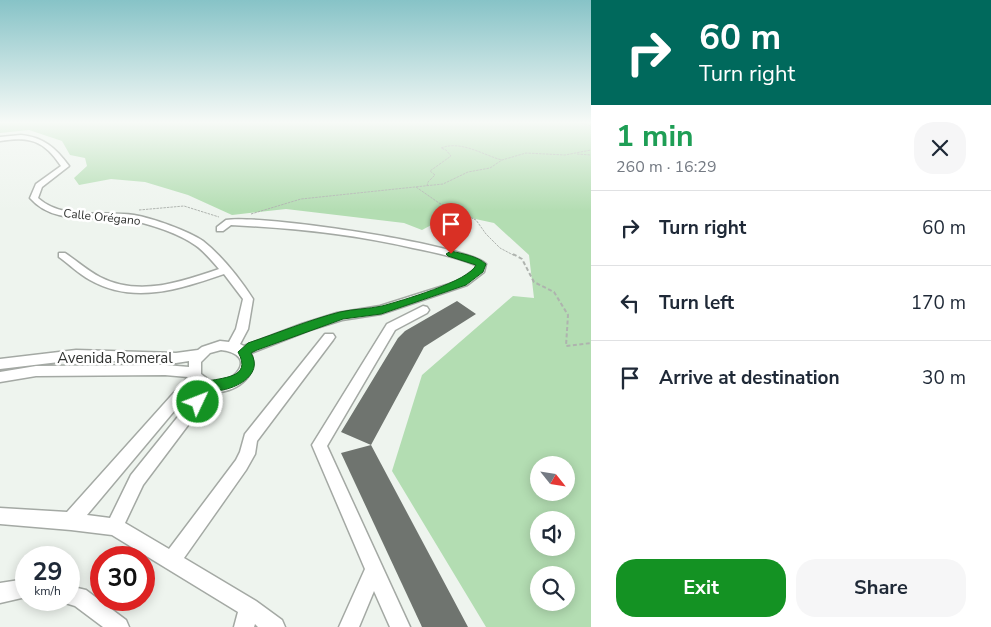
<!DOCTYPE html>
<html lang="en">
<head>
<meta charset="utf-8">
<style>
  :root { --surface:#fff; --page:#f6f6f7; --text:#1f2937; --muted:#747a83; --line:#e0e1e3; --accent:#149223 }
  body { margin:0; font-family:"Nunito Sans",sans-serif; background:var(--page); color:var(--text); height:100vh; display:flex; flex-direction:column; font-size:19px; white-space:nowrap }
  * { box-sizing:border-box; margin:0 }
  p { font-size:16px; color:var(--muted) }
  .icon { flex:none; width:28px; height:28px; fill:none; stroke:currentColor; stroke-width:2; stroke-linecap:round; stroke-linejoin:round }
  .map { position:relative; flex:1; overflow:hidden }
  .panel { display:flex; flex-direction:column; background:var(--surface); width:400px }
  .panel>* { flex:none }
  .hud { background:#00695c; color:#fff; overflow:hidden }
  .needle { width:32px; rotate:120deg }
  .fabs { position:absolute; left:530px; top:456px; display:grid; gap:10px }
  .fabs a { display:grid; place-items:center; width:45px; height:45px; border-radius:50%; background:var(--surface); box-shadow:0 2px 12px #0003; font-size:25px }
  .speed { position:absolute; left:15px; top:546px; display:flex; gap:10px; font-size:25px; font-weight:700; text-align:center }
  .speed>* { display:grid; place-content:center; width:65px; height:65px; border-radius:50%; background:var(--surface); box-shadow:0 2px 12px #0003; line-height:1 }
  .speed small { font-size:12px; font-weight:400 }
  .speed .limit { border:8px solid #d22; background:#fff; color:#111 }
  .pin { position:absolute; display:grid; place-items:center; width:42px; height:42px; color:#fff; margin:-51px -21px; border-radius:50% 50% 50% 0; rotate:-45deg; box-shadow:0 0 5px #0007 }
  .pin .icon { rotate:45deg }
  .me { position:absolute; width:55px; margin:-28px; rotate:47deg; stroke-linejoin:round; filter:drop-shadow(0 0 4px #0008) }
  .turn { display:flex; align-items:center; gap:18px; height:105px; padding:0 25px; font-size:22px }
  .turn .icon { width:65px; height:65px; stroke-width:2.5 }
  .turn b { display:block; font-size:35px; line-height:42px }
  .round { display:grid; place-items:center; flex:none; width:52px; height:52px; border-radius:20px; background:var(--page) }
  .head { display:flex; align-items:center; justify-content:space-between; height:85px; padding:0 25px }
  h1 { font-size:30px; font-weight:700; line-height:38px; color:#1e9e55 }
  .action { display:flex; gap:10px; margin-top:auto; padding:10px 25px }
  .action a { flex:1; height:58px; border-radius:20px; background:var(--accent); color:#fff; font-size:20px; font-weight:700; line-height:58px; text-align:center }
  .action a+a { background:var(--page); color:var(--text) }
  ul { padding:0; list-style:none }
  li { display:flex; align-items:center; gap:15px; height:75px; padding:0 25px; border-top:1px solid var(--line) }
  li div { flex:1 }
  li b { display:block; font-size:19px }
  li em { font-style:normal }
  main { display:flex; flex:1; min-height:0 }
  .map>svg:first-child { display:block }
  .green { fill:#b3ddb2; fill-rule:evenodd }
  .building { fill:#6f746f }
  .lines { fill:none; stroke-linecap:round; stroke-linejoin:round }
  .street-casing { stroke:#a4a9a4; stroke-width:3 }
  .path-far1 { stroke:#aeb3ae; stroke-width:1; stroke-dasharray:2.5 1; stroke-linecap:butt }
  .path { stroke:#aeb3ae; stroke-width:2; stroke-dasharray:4 2.5; stroke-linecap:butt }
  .street { fill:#fff; fill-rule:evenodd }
  .route { fill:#149223; stroke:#0d5f17 }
  .labels { text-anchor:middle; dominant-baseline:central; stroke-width:5; stroke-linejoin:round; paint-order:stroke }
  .far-street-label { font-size:12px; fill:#303230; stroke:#fff }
  .street-label { font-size:15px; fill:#303230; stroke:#fff }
</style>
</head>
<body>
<main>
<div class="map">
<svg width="591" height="627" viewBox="0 0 591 627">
  <rect width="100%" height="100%" fill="#eef4ee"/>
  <path class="green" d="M 0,123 L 591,123 L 591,627 L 486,627 L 392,471 L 422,375 L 513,296 L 534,298 L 529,255 L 494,223 L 452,214 L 422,230 L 404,223 L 286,209 L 232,215 L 188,195 L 145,182 L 111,179 L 79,185 L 74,178 L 87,166 L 85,158 L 70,155 L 62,141 L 29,130 L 0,133 ZM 539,465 L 566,465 L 566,492 L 539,492 ZM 539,520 L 566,520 L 566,548 L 539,548 ZM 539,575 L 566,575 L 566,602 L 539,602 Z"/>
  <g class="building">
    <path d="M 457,301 L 476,314 L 424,347 L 371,445 L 341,432 L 398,338 L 405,331 Z"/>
    <path d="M 371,445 L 468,627 L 422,627 L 341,453 Z"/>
  </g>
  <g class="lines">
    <g class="street-casing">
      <g id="street">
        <path d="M 21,135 C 43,137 56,148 69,166 L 42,187 L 38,198 C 64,221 102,210 134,215 C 152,218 189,231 203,241 C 222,256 240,279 253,299 L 248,329 L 240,344 L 244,346 L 302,324 L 337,313 L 380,306 L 459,281 L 475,269 L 476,265 C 456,257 434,252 413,248 C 353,234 292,228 231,225 L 223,231 L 217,231 L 217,227 L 226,220 C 258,214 465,244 486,264 L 484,272 L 467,285 L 381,314 L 342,320 L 310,330 L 251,353 C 260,376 234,394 213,392 L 143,485 L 125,523 L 169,549 L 236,460 L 240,452 L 245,434 L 325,334 L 333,334 L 335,337 L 333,340 L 257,441 L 255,454 L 246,470 L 184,558 L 256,601 L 282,620 L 285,627 L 258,627 L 255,624 L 254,627 L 234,627 L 238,612 L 112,535 L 71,530 L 0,524 L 0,508 L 67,512 L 188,377 L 165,375 L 36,376 L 0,382 L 0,372 L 36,366 L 165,365 L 189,367 L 189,361 L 176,363 L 76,360 L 0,369 L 0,359 L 76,350 L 176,353 L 198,350 L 202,347 L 220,341 L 229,342 L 236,329 L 243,299 L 224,274 C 180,289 134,305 90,280 C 79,274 69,264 59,257 L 59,253 L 65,253 C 77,261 88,271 100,277 C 139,297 181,282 219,269 C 212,261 204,251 195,245 C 178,233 155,226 135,221 C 100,213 56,228 30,198 L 36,184 L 61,166 C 44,140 29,136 0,141 L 0,137 ZM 221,350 C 261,355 232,387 212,381 C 208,380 205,377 201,374 L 201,362 L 210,353 ZM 196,385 L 201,388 L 131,475 L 110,518 L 87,515 Z"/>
        <path d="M 423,306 L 427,307 L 429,310 L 427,313 L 395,330 L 327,446 L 410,627 L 390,627 L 374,591 L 359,627 L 339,627 L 365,569 L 312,445 L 387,324 Z"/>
        <path d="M 26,579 L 26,597 L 0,603 L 0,583 Z"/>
        <path d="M 69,586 L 86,590 L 126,620 L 129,627 L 103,627 L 75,606 L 62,602 L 61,600 L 69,600 Z"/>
      </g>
    </g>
    <g class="path-far1">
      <path d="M 581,123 L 591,126"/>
      <path d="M 577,154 L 591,155"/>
      <path d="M 427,186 L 428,182 L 435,175 L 430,171 L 451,156 L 446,150 L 441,148 C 461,140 483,155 502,160"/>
      <path d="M 416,187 L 439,203 L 476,220 L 486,234 L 500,248 L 515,256"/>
      <path d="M 139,210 L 184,206 L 219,217"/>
      <path d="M 251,214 L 301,199 L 443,184 L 468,172 L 490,168 L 502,160 L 526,153 L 565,155 L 591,150"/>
    </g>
    <path class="path" d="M 513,254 L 522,259 L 534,282 L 554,292 L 568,315 L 566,346 L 591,343"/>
    <use href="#street" class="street"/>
  </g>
  <linearGradient id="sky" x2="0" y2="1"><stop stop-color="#87c3c7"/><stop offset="0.58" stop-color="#f7faf7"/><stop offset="1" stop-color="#f7faf7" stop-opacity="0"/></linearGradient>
  <rect width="591" height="211" fill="url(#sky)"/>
  <path class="route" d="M 451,251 C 463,254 477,256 486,264 L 483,272 L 466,285 L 381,314 L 343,319 L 257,350 L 251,353 C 265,376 232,391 214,391 C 208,399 203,410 193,406 L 191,402 L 205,382 C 221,377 253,379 238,352 L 248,343 C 278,333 309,320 340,312 C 353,309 368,309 382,306 C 400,301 470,281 476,265 L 448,256 L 446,254 Z"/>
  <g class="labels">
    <g class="far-street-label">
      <text transform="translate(102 217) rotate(6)">Calle Orégano</text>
    </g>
    <g class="street-label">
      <text x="115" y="358">Avenida Romeral</text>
    </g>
  </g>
</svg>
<div class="fabs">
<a><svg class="needle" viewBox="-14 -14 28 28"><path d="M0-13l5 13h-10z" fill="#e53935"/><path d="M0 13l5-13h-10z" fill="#747a83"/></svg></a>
<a><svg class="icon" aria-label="sound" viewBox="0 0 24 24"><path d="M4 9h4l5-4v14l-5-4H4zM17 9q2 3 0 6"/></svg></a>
<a><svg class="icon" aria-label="search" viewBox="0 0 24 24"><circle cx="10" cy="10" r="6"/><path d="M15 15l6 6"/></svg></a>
</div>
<div class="speed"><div>29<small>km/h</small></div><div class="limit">30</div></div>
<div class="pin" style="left:451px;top:254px;background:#d93025"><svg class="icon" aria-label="arrive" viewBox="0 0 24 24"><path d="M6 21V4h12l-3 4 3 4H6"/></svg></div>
<svg class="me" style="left:198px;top:402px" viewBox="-20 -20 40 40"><circle r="17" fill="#149223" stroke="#fff" stroke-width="3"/><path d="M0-11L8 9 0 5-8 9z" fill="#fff"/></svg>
</div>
<section class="panel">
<div class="hud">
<div class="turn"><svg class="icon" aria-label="right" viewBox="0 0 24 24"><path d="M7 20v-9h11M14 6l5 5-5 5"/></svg><div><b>60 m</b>Turn right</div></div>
</div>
<div class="head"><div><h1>1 min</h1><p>260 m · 16:29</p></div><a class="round"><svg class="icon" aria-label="close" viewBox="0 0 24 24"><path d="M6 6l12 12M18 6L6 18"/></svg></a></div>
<ul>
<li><svg class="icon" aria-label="right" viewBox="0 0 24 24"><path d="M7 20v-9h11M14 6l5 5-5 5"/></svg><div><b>Turn right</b></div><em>60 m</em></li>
<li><svg class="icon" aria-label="left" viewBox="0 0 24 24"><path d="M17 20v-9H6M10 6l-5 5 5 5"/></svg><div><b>Turn left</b></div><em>170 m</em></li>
<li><svg class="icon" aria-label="arrive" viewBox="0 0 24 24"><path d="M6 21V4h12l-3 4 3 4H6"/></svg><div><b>Arrive at destination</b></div><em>30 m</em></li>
</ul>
<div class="action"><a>Exit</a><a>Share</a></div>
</section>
</main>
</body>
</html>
